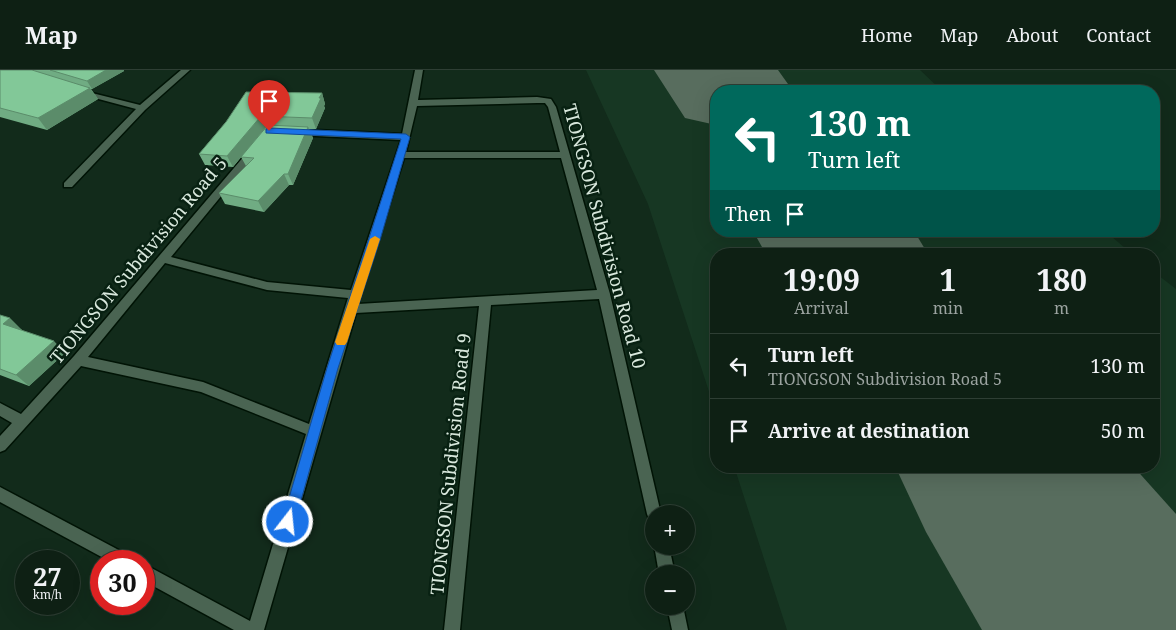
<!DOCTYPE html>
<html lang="en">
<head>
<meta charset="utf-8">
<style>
  :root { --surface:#0e2014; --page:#1c2d22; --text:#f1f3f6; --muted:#9ba3a0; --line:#2e3e34 }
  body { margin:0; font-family:"Noto Serif",serif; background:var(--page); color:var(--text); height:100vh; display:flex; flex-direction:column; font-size:19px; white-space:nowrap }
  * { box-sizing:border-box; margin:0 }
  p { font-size:16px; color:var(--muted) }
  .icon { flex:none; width:28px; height:28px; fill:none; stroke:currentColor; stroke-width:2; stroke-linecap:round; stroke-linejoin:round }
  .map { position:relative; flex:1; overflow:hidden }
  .sheet { position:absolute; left:710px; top:178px; width:450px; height:225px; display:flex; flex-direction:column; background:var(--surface); border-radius:20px; box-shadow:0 5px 20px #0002,0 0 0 1px var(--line) }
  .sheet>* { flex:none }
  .top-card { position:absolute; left:710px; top:15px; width:450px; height:152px; border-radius:20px; box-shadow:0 5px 20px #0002,0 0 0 1px var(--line); background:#00695c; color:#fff; overflow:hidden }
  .tools { position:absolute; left:645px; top:435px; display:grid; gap:10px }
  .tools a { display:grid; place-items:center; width:50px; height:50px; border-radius:50%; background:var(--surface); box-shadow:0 5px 20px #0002,0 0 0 1px var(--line); font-size:25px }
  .speed { position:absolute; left:15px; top:480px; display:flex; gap:10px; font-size:25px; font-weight:700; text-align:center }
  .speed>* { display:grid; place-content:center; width:65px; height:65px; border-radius:50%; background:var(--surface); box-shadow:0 5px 20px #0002,0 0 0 1px var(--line); line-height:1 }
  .speed small { font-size:12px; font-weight:400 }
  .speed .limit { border:8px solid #d22; background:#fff; color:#111 }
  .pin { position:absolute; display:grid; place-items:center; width:42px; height:42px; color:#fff; margin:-51px -21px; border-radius:50% 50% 50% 0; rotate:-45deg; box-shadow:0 0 5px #0007 }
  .pin .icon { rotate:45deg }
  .me { position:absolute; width:55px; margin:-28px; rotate:16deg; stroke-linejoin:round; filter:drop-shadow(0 0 4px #0008) }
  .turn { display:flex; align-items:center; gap:18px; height:105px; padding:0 15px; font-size:22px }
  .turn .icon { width:65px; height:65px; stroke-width:2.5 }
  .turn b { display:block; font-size:35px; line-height:42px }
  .then { display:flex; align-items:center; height:48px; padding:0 15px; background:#0003; gap:10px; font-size:19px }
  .eta { display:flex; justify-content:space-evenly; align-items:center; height:85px; text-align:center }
  .eta b { font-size:30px; font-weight:700; line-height:35px }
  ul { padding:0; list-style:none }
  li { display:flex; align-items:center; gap:15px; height:65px; padding:0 15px; border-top:1px solid var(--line) }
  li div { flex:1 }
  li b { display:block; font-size:19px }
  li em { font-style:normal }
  header { display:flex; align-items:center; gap:30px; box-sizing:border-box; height:70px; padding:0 25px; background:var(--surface); border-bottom:1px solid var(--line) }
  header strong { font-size:24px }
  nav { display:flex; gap:28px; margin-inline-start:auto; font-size:18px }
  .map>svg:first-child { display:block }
  .built { fill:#173723 }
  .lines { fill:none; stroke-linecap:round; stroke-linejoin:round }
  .runway { fill:#586d5e; fill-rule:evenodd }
  .minor-casing { stroke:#001305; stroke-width:3 }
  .minor { fill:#4a6452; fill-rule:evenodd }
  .wall { fill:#70ac83 }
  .shaded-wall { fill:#5b8c6a }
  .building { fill:#82c898; stroke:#5b8c6a }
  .route { fill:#1a73e8; stroke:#114b97 }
  .slow { fill:#f59e0b }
  .labels { text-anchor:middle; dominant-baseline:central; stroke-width:5; stroke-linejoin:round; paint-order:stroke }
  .street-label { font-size:18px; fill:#d9e8dd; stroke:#082112 }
</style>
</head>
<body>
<header>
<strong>Map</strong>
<nav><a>Home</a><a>Map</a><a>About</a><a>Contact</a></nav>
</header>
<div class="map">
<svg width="1176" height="560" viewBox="0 0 1176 560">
  <rect width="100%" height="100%" fill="#122b1b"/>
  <g class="built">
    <path d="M 586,0 L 920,0 L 942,21 L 716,21 L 716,161 L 1105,161 L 1132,184 L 716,184 L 716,343 L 648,134 Z"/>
    <path d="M 1154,202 L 1176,219 L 1176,560 L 787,560 L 734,396 L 1154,396 Z"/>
  </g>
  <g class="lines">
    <g class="runway">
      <path d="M 654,0 L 778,0 L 793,21 L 716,21 L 716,55 L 685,48 Z"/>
      <path d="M 753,161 L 914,161 L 928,184 L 766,184 Z"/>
      <path d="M 895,396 L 1133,396 L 1176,444 L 1176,560 L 982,560 L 926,462 Z"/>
    </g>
    <g class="minor-casing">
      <g id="minor">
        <path d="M 181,0 L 190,0 L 145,40 L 72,117 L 64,117 L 64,113 L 136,39 L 76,23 L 76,19 L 140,35 Z"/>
        <path d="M 415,0 L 423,0 L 418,30 L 537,27 L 551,29 L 556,37 L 610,224 L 661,444 L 654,444 L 654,451 L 649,449 L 647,444 L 599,229 L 491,235 L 460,560 L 444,560 L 479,236 L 356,243 L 264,560 L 234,560 L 144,511 L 144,494 L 250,551 L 306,364 L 201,322 L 81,296 L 5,380 L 0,382 L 0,366 L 12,353 L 0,346 L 0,333 L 21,344 L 74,286 L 251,78 L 254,77 L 259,80 L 171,187 L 267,212 L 351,220 L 401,70 L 294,65 L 289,62 L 294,59 L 402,64 ZM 537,33 L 545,33 L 548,37 L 560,82 L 406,82 L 417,36 ZM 404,88 L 561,88 L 597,220 L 358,234 ZM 165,193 L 267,220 L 348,228 L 309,354 L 203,312 L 88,287 Z"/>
        <path d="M 0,417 L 130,486 L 132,491 L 109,491 L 0,432 Z"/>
        <path d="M 654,475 L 669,476 L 675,504 L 659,504 Z"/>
        <path d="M 667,536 L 683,536 L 688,560 L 672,560 Z"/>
      </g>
    </g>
    <use href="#minor" class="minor"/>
  </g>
  <g class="wall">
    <path d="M 0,0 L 124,0 L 124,1 L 92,19 L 91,19 L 98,29 L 47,60 L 0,47 Z"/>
    <path d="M 322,23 L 325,34 L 324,36 L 325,38 L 316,59 L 309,59 L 313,68 L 293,115 L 289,115 L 264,142 L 225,134 L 219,123 L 246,96 L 241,87 L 266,57 L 233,97 L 205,95 L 199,84 L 226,52 Z"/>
    <path d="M 0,245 L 22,260 L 21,260 L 65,283 L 29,316 L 0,305 Z"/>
  </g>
  <g class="shaded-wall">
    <path d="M 106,0 L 124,0 L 124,1 L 92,19 L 87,11 Z"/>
    <path d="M 90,18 L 98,29 L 47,60 L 38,48 Z"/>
    <path d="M 322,23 L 325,34 L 324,36 L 325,38 L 316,59 L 312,48 L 319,28 Z"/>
    <path d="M 261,46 L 266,57 L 233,97 L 227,86 Z"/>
    <path d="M 308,57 L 313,68 L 293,115 L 288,104 Z"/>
    <path d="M 284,104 L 289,115 L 264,142 L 258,131 Z"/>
    <path d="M 10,248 L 22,260 L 16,265 L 3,254 Z"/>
    <path d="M 54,271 L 65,283 L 29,316 L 16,305 Z"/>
  </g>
  <g class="building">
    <path d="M 0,0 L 32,0 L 90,18 L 38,48 L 0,38 Z"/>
    <path d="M 50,0 L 106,0 L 87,11 Z"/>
    <path d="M 246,22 L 322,23 L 319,28 L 321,28 L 312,48 L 261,46 L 227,86 L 199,84 L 226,52 Z"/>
    <path d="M 268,55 L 308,57 L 288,104 L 284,104 L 258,131 L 219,123 L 254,88 L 241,87 Z"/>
    <path d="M 0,245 L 10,248 L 3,254 L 54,271 L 16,305 L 0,299 Z"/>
  </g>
  <path class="route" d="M 269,58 L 406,64 L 410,67 L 380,170 L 338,298 L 295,452 L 293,456 L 288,458 L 284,456 L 282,452 L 327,298 L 401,69 L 266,63 L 266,59 Z"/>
  <path class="slow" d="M 375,166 L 380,169 L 347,272 L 345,275 L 337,275 L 335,272 L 370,169 Z"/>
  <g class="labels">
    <g class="street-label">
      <text transform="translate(605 166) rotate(75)">TIONGSON Subdivision Road 10</text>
      <text transform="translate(138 190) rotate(-50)">TIONGSON Subdivision Road 5</text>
      <text transform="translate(450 394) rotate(-84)">TIONGSON Subdivision Road 9</text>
    </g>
  </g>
</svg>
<div class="tools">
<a>+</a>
<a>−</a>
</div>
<div class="speed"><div>27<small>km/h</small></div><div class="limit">30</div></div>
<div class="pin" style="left:269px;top:61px;background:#d93025"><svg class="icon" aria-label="arrive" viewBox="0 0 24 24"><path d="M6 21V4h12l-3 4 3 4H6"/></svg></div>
<svg class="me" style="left:288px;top:452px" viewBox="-20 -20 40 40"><circle r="17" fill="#1a73e8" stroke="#fff" stroke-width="3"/><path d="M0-11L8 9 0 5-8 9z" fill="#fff"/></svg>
<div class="top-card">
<div class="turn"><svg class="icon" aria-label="left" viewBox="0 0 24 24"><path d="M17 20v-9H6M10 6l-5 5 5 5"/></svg><div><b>130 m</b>Turn left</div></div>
<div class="then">Then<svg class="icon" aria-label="arrive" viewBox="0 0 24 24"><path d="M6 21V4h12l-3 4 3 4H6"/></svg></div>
</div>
<section class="sheet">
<div class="eta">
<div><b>19:09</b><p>Arrival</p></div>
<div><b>1</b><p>min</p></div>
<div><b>180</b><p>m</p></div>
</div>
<ul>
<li><svg class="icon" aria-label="left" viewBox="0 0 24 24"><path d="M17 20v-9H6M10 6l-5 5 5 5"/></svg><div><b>Turn left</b><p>TIONGSON Subdivision Road 5</p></div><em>130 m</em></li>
<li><svg class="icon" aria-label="arrive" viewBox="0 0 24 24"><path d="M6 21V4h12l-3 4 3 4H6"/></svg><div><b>Arrive at destination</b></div><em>50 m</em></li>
</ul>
</section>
</div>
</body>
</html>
